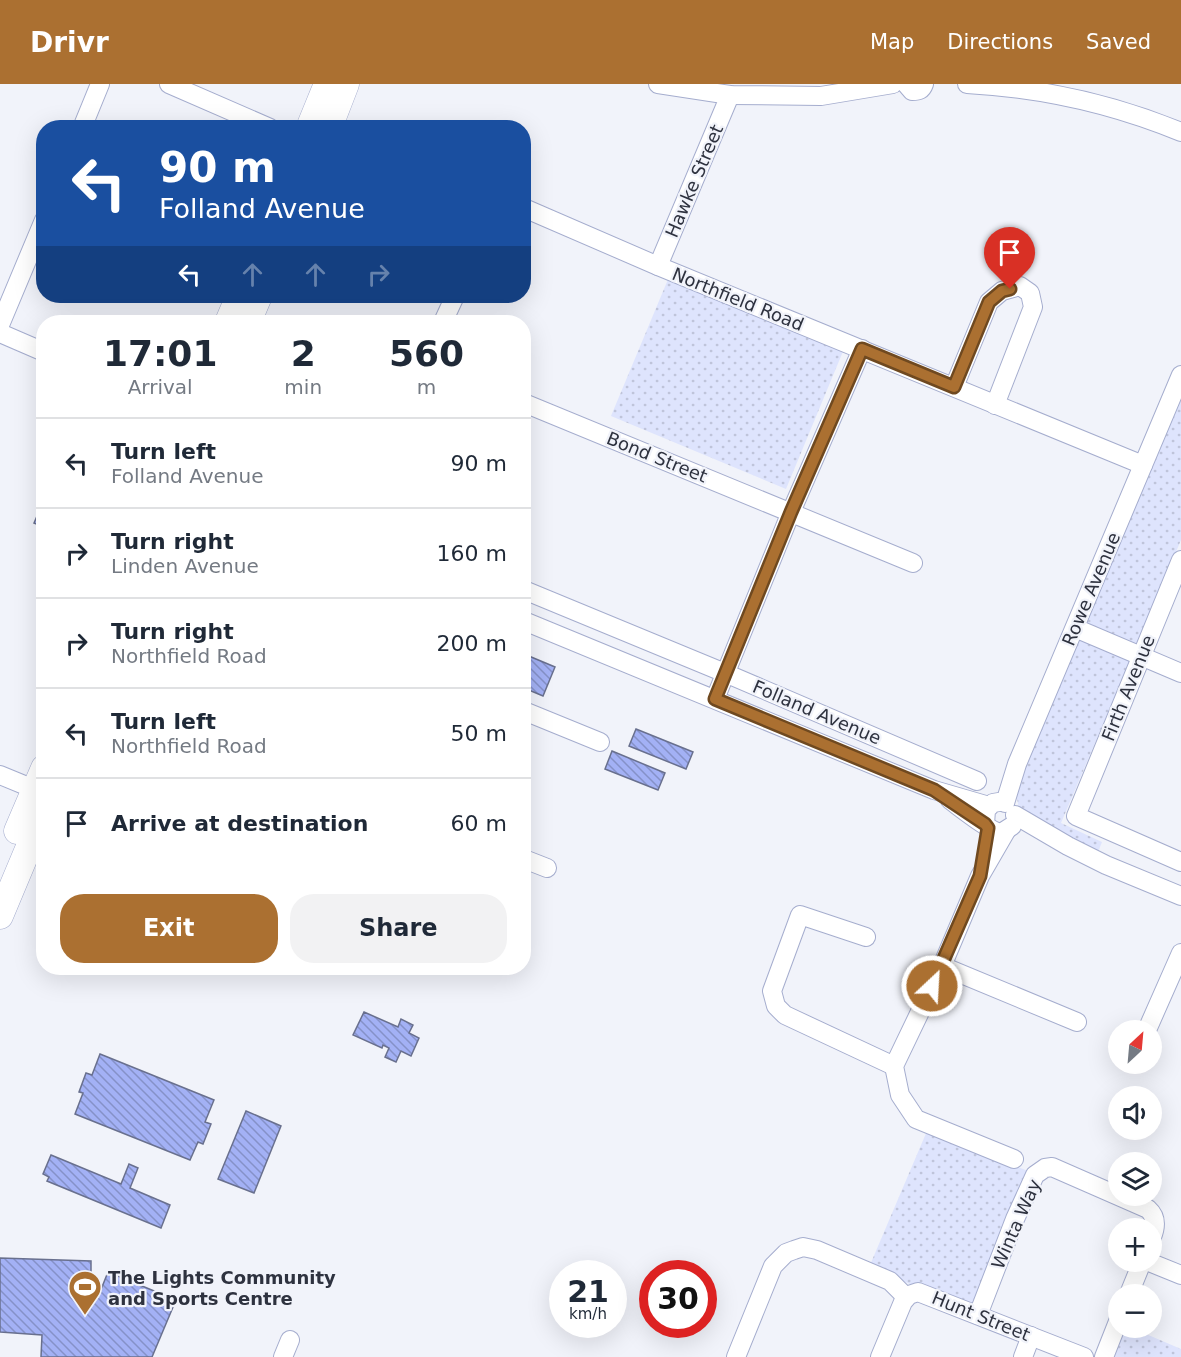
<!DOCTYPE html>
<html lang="en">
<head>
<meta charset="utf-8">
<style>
  :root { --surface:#fff; --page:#f2f2f3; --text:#1f2937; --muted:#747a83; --line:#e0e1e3; --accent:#ab7031 }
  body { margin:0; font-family:"DejaVu Sans",sans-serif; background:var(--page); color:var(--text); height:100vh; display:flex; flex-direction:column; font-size:22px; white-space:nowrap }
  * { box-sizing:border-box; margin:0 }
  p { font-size:20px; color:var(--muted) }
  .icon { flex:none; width:33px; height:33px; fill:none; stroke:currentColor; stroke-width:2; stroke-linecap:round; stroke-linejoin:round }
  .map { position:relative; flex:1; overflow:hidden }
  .panel { position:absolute; left:36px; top:231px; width:495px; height:660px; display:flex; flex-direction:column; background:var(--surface); border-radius:24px; box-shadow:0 6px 24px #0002 }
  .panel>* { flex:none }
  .hud { position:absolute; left:36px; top:36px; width:495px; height:183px; border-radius:24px; box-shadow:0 6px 24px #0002; background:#1a4fa0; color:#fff; overflow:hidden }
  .needle { width:39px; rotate:26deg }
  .fabs { position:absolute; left:1108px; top:936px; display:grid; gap:12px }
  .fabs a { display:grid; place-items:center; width:54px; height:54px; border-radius:50%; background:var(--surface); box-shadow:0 6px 24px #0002; font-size:30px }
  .speed { position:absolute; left:549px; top:1176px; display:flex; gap:12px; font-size:30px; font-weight:700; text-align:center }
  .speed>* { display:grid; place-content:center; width:78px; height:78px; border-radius:50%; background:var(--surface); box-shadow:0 6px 24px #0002; line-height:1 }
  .speed small { font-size:15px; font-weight:400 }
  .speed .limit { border:9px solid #d22; background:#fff; color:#111 }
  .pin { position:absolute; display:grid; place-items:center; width:51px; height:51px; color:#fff; margin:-62px -26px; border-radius:50% 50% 50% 0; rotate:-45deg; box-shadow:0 0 6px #0007 }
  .pin .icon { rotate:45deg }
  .me { position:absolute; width:66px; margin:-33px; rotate:25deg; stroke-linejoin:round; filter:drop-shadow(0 0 4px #0008) }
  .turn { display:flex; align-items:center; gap:21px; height:126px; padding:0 24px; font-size:27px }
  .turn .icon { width:78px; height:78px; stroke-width:2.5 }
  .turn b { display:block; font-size:42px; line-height:51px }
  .lanes { display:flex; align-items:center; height:57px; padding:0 24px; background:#0003; justify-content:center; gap:30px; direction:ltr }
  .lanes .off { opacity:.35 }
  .eta { display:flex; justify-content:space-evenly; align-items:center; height:102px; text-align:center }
  .eta b { font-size:36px; font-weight:700; line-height:42px }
  .primary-button { display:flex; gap:12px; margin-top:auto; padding:12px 24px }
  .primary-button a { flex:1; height:69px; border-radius:24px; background:var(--accent); color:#fff; font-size:24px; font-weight:700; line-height:69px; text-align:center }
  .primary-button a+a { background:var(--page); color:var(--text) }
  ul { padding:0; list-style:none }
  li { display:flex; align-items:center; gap:18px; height:90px; padding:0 24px; border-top:2px solid var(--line) }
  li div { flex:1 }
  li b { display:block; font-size:22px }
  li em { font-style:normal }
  header { display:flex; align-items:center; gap:36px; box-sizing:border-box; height:84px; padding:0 30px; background:var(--accent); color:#fff }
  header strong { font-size:28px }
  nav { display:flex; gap:33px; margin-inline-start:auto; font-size:21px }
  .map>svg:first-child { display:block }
  .grass { fill:url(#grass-dots) }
  .building { fill:url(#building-back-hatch); stroke:#69708e; stroke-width:1.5 }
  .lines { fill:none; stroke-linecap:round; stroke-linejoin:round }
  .minor-casing { stroke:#a5adce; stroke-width:20 }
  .highway-casing { stroke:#a5adce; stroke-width:27 }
  .minor { stroke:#fff; stroke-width:18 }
  .highway { stroke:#fff; stroke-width:26 }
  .route-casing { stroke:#6f4920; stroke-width:15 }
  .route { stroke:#ab7031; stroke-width:10 }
  .labels { text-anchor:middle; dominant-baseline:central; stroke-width:4.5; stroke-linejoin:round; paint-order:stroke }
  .street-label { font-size:18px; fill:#2e323f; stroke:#f1f3fa }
  .poi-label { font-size:18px; font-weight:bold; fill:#2e323f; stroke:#f1f3fa; text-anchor:start }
</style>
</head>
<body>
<header>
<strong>Drivr</strong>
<nav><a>Map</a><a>Directions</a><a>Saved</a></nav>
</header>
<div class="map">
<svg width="1181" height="1273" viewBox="0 0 1181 1273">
  <defs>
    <pattern id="grass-dots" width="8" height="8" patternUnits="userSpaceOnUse" patternTransform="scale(1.5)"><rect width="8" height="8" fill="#dee4fd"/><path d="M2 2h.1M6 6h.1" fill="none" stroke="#bfc4da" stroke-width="1.8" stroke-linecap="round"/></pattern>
    <pattern id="building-back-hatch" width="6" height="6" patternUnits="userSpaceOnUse" patternTransform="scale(1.5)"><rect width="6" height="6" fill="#a3b1f5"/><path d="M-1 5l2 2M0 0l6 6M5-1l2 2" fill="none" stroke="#8591c8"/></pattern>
  </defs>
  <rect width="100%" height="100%" fill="#f1f3fa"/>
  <g class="grass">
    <path d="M 669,193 L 844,265 L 786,405 L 611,332 Z"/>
    <path d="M 1181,312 L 1181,456 L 1061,739 L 1102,758 L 1098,768 L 1021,733 L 1015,706 Z"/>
    <path d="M 927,1047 L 1033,1089 L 976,1232 L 870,1181 Z"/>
    <path d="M 1119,1244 L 1132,1244 L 1181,1265 L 1181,1273 L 1104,1273 Z"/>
  </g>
  <g class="building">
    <path d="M 44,416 L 44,443 L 34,439 Z"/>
    <path d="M 524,570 L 555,583 L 543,612 L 524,604 Z"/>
    <path d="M 636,645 L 693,668 L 686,685 L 629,662 Z"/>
    <path d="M 612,667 L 665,689 L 658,706 L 605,685 Z"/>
    <path d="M 364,928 L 398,943 L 401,935 L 413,941 L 409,949 L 419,954 L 411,972 L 401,967 L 396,978 L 385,973 L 389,964 L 383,961 L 382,964 L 353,951 Z"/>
    <path d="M 100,970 L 214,1016 L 205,1038 L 211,1040 L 203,1060 L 198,1058 L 190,1076 L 75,1030 L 83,1009 L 79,1008 L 86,989 L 92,991 Z"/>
    <path d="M 246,1027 L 281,1042 L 254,1109 L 218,1095 Z"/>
    <path d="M 51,1071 L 121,1100 L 129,1080 L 138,1084 L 130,1104 L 170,1121 L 161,1144 L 47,1097 L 49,1093 L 43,1090 Z"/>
    <path d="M 0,1174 L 91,1177 L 91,1208 L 100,1208 L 108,1188 L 176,1216 L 152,1273 L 41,1273 L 42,1251 L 0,1248 Z"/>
  </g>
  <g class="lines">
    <g class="minor-casing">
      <g id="minor">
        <path d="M 169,0 L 270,44"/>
        <path d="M 658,0 L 730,11 L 821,12 L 893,0"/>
        <path d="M 906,0 L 912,7 C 919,7 922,6 924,0"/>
        <path d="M 967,0 C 1041,4 1113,20 1181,48"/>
        <path d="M 82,44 L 100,0"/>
        <path d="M 524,124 L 658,182 L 1143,381"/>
        <path d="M 658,182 L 730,11"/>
        <path d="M 443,238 L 455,212"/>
        <path d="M 0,241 L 44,136"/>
        <path d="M 0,249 L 44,268"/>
        <path d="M 954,303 L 989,218 L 1002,207 L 1020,202 L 1030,209 L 1033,223 L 995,321"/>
        <path d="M 524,319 L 913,479"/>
        <path d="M 1181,476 L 1076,732 L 1181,778"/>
        <path d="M 524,506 L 725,589 L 977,697"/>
        <path d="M 524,537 L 934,706 L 989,722"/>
        <path d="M 1075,544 L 1181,589"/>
        <path d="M 715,615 L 791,428 L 862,265"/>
        <path d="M 524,627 L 600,658"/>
        <path d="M 0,691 L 34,705"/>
        <path d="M 950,716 C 961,724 991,748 1001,749 L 1012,742"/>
        <path d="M 1005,719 L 1017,680 L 1181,291"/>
        <path d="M 1015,731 L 1068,762 L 1106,781 L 1181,812"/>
        <path d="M 985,740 L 986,726 L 993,719 L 999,718"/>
        <path d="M 1006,747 L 980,792 L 942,882 L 894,982 L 900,1011 L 916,1035 L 1014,1075"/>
        <path d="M 524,775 L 547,784"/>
        <path d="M 866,853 L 800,831 L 772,907 L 776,922 L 785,931 L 894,982"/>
        <path d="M 942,882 L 1077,938"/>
        <path d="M 1147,946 L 1181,869"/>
        <path d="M 1149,1178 L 1181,1191"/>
        <path d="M 1129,1210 L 1142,1178"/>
        <path d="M 978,1231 L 1015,1135 L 1035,1091 L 1045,1084 L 1052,1083 L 1148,1125 C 1157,1133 1156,1143 1152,1153"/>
        <path d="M 283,1273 L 290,1256"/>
        <path d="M 736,1273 L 773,1182 L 786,1169 L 794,1166 L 803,1163 L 817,1166 L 890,1197 L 906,1213"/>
        <path d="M 880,1273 L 903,1218 L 909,1211 L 918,1208 L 1084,1273"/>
        <path d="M 1023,1273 L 1031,1252"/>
        <path d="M 1104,1273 L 1119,1235"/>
      </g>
    </g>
    <g class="highway-casing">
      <g id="highway">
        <path d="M 309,44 L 327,0"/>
        <path d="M 329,44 L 346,0"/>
        <path d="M 228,238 L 239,212"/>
        <path d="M 248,238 L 259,212"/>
        <path d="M 17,747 L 44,684"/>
        <path d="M 0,832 L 44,727"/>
      </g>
    </g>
    <use href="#minor" class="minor"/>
    <use href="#highway" class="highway"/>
  </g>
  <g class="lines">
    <g class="route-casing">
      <path id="route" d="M 932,902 L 980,792 L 988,744 L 985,740 L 934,706 L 715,615 L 791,428 L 862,265 L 954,303 L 989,218 L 1002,207 L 1010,205"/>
    </g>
    <use href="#route" class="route"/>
  </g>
  <defs>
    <g id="stadium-pin" transform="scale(1.725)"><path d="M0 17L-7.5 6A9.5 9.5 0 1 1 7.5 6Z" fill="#ab7031" stroke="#f1f3fa"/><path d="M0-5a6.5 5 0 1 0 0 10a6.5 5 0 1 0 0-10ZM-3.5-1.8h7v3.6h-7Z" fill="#fff"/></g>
  </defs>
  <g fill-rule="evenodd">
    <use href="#stadium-pin" x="85" y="1203"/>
  </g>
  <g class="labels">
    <g class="street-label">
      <text transform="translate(694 97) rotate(-67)">Hawke Street</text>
      <text transform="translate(738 215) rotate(22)">Northfield Road</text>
      <text transform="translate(657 373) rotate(22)">Bond Street</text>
      <text transform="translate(1091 505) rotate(-67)">Rowe Avenue</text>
      <text transform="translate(1128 604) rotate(-68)">Firth Avenue</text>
      <text transform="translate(817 628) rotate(23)">Folland Avenue</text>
      <text transform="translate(1016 1140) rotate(-66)">Winta Way</text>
      <text transform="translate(981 1232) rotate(22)">Hunt Street</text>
    </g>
    <g class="poi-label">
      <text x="108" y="1193">The Lights Community<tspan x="108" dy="21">and Sports Centre</tspan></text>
    </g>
  </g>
</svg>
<div class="fabs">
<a><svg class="needle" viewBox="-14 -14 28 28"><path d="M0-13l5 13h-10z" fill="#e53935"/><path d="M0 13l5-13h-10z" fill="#747a83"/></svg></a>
<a><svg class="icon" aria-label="sound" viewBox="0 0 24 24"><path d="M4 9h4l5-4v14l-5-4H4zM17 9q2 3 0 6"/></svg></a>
<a><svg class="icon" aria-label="layers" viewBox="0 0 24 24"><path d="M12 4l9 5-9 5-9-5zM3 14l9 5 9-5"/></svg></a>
<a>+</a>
<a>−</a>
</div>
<div class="speed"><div>21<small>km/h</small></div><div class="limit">30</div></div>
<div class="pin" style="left:1010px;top:205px;background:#d93025"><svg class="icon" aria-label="arrive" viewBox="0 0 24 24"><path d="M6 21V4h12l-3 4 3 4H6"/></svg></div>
<svg class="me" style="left:932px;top:902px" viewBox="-20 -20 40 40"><circle r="17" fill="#ab7031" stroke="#fff" stroke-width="3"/><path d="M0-11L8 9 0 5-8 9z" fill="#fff"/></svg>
<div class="hud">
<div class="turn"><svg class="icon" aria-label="left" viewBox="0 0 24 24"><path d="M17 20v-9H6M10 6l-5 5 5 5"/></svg><div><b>90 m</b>Folland Avenue</div></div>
<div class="lanes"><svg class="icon" aria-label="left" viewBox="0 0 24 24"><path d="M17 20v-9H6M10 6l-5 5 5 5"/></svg><svg class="icon off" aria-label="ahead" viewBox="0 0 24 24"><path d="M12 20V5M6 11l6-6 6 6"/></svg><svg class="icon off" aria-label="ahead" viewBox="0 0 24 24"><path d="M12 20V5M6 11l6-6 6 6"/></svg><svg class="icon off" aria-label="right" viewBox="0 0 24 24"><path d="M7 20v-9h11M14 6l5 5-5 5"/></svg></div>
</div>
<section class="panel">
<div class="eta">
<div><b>17:01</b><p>Arrival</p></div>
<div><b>2</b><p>min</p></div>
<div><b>560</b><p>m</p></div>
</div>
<ul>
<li><svg class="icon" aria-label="left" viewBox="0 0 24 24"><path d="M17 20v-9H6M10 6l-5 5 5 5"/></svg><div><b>Turn left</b><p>Folland Avenue</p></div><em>90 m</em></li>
<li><svg class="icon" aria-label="right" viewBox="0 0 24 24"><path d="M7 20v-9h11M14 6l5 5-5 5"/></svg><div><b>Turn right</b><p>Linden Avenue</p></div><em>160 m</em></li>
<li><svg class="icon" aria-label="right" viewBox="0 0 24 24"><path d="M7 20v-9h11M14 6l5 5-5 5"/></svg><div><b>Turn right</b><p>Northfield Road</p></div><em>200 m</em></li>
<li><svg class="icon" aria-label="left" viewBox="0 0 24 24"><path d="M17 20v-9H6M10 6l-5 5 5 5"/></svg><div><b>Turn left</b><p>Northfield Road</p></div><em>50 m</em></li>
<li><svg class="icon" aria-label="arrive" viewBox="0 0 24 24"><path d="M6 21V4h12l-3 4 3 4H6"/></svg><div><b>Arrive at destination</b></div><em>60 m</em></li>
</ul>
<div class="primary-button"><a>Exit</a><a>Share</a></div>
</section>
</div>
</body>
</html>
